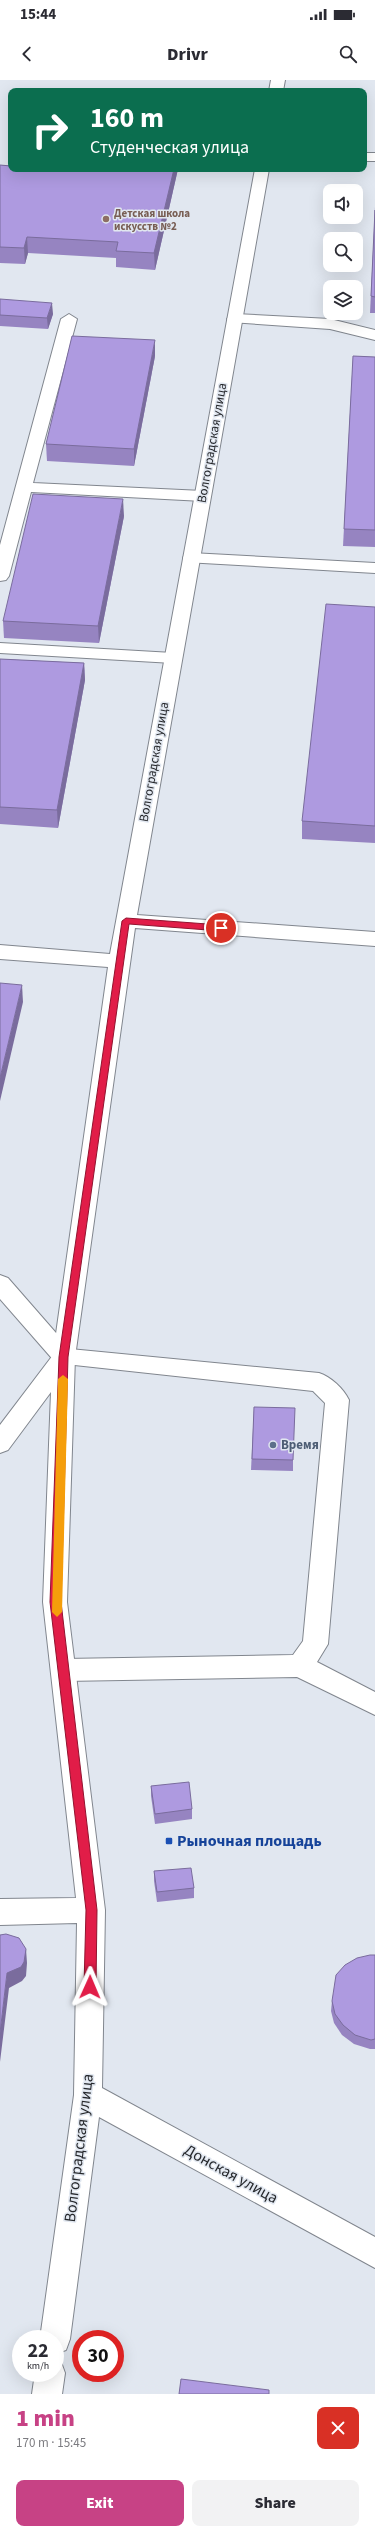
<!DOCTYPE html>
<html lang="en">
<head>
<meta charset="utf-8">
<style>
  :root { --surface:#fff; --page:#f2f2f3; --text:#2b2b33; --muted:#7c7c81; --accent:#c74285 }
  body { margin:0; font-family:"Source Sans 3",sans-serif; background:var(--page); color:var(--text); height:100vh; display:flex; flex-direction:column; font-size:15px; white-space:nowrap }
  * { box-sizing:border-box; margin:0 }
  p { font-size:13px; color:var(--muted) }
  .icon { flex:none; width:22px; height:22px; fill:none; stroke:currentColor; stroke-width:2; stroke-linecap:round; stroke-linejoin:round }
  .map { position:relative; height:2314px; overflow:hidden }
  .side { display:flex; flex-direction:column; background:var(--surface); flex:1 }
  .side>* { flex:none }
  .banner { position:absolute; left:8px; top:8px; width:359px; height:84px; border-radius:8px; box-shadow:0 4px 16px #0002; background:#0b6e4f; color:#fff; overflow:hidden }
  .fabs { position:absolute; left:323px; top:104px; display:grid; gap:8px }
  .fabs a { display:grid; place-items:center; width:40px; height:40px; border-radius:8px; background:var(--surface); box-shadow:0 4px 16px #0002; font-size:20px }
  .speed { position:absolute; left:12px; top:2250px; display:flex; gap:8px; font-size:20px; font-weight:700; text-align:center }
  .speed>* { display:grid; place-content:center; width:52px; height:52px; border-radius:50%; background:var(--surface); box-shadow:0 4px 16px #0002; line-height:1 }
  .speed small { font-size:10px; font-weight:400 }
  .speed .limit { border:6px solid #d22; background:#fff; color:#111 }
  .pin { position:absolute; display:grid; place-items:center; width:34px; height:34px; color:#fff; margin:-17px; border:2px solid #fff; border-radius:50%; box-shadow:0 1px 4px #0007 }
  .me { position:absolute; width:44px; margin:-22px; rotate:1deg; stroke-linejoin:round; filter:drop-shadow(0 0 3px #0008) }
  .turn { display:flex; align-items:center; gap:14px; height:84px; padding:0 16px; font-size:18px }
  .turn .icon { width:52px; height:52px; stroke-width:2.5 }
  .turn b { display:block; font-size:28px; line-height:34px }
  .round { display:grid; place-items:center; flex:none; width:42px; height:42px; border-radius:8px; background:var(--page) }
  .headline { display:flex; align-items:center; justify-content:space-between; height:68px; padding:0 16px }
  h1 { font-size:24px; font-weight:800; line-height:30px; color:var(--accent) }
  .action { display:flex; gap:8px; margin-top:auto; padding:8px 16px }
  .action a { flex:1; height:46px; border-radius:8px; background:var(--accent); color:#fff; font-size:16px; font-weight:800; line-height:46px; text-align:center }
  .action a+a { background:var(--page); color:var(--text) }
  .status { display:flex; justify-content:space-between; align-items:center; height:28px; padding:0 20px; background:var(--surface); direction:ltr }
  .status svg { height:11px; fill:currentColor }
  header { display:flex; justify-content:space-between; align-items:center; height:52px; padding:0 16px; background:var(--surface); font-size:18px; font-weight:800 }
  .map>svg:first-child { display:block }
  .lines { fill:none; stroke-linecap:round; stroke-linejoin:round }
  .lane-casing { stroke:#81868e; stroke-width:2 }
  .street-casing { stroke:#81868e; stroke-width:2 }
  .lane { fill:#fff; fill-rule:evenodd }
  .street { fill:#fff; fill-rule:evenodd }
  .wall { fill:#9684c1 }
  .shaded-wall { fill:#7a6c9d }
  .building { fill:#ae9ae0; stroke:#7a6c9d }
  .route { fill:#e11d48; stroke:#92132f }
  .slow { fill:#f59e0b }
  .education-dot { fill:#8d6e63; stroke:#e1e7f0; stroke-width:1.5 }
  .service-dot { fill:#5c6f8a; stroke:#e1e7f0; stroke-width:1.5 }
  .transit-dot { fill:#1a4fb4; stroke:#e1e7f0; stroke-width:1.5 }
  .labels { text-anchor:middle; dominant-baseline:central; stroke-width:3; stroke-linejoin:round; paint-order:stroke }
  .far-education-label { font-size:11px; font-weight:bold; fill:#785e54; stroke:#e1e7f0; text-anchor:start }
  .street-label { font-size:13px; fill:#26282c; stroke:#e1e7f0 }
  .service-label { font-size:13px; font-weight:bold; fill:#4e5e75; stroke:#e1e7f0; text-anchor:start }
  .near-transit-label { font-size:16px; font-weight:bold; fill:#164399; stroke:#e1e7f0; text-anchor:start }
  .near-street-label { font-size:16px; fill:#26282c; stroke:#e1e7f0 }
</style>
</head>
<body>
<div class="status"><b>15:44</b><svg viewBox="0 0 49 12"><path d="M0 12V9h3v3zM5 12V6h3v6zM10 12V3h3v9zM15 12V0h3v12zM26 1h20v11H26zM47 4h2v5h-2z"/></svg></div>
<header><svg class="icon" aria-label="back" viewBox="0 0 24 24"><path d="M15 5l-7 7 7 7"/></svg>Drivr<svg class="icon" aria-label="search" viewBox="0 0 24 24"><circle cx="10" cy="10" r="6"/><path d="M15 15l6 6"/></svg></header>
<div class="map">
<svg width="375" height="2314" viewBox="0 0 375 2314">
  <rect width="100%" height="100%" fill="#e1e7f0"/>
  <g class="lines">
    <g class="lane-casing">
      <g id="lane">
        <rect x="364" y="73" width="11" height="8"/>
        <path d="M 69,234 L 77,239 L 33,403 L 203,411 L 211,416 L 203,421 L 31,412 L 9,496 L 6,500 L 0,501 L 0,465 L 61,239 Z"/>
        <path d="M 235,234 L 330,239 L 375,250 L 375,260 L 330,249 L 230,242 L 227,239 L 230,236 Z"/>
        <path d="M 191,473 L 375,483 L 375,493 L 185,482 L 183,478 L 185,474 Z"/>
        <path d="M 0,563 L 173,573 L 179,574 L 182,578 L 179,582 L 173,583 L 0,573 Z"/>
        <path d="M 0,1195 L 8,1198 L 70,1269 L 319,1293 C 331,1297 343,1308 349,1320 L 328,1564 L 317,1582 L 375,1612 L 375,1635 L 297,1597 L 64,1601 L 55,1598 L 51,1590 L 55,1582 L 64,1579 L 293,1575 L 303,1561 L 325,1323 L 313,1311 L 56,1283 L 0,1219 Z"/>
      </g>
    </g>
    <g class="street-casing">
      <g id="street">
        <path d="M 271,0 L 285,0 L 283,11 L 269,11 Z"/>
        <path d="M 255,89 L 269,89 L 137,835 L 375,852 L 375,866 L 135,848 L 75,1277 L 67,1522 L 105,1830 L 102,2008 L 375,2157 L 375,2188 L 99,2037 L 70,2259 L 66,2270 L 55,2274 L 55,2259 L 40,2259 L 74,2015 L 77,1843 L 0,1845 L 0,1819 L 76,1818 L 43,1522 L 51,1312 L 8,1370 L 0,1373 L 0,1345 L 53,1275 L 108,887 L 0,879 L 0,865 L 110,874 Z"/>
        <path d="M 55,2280 L 61,2282 L 65,2293 L 62,2314 L 32,2314 L 35,2293 L 55,2293 Z"/>
      </g>
    </g>
    <use href="#lane" class="lane"/>
    <use href="#street" class="street"/>
  </g>
  <g class="wall">
    <path d="M 0,85 L 97,90 L 98,89 L 178,89 L 155,190 L 116,187 L 116,178 L 28,173 L 25,184 L 0,183 Z"/>
    <path d="M 375,127 L 375,233 L 370,233 Z"/>
    <path d="M 0,219 L 53,234 L 48,249 L 0,246 Z"/>
    <path d="M 155,276 L 134,386 L 47,381 L 46,364 Z"/>
    <path d="M 353,276 L 375,277 L 375,467 L 343,466 Z"/>
    <path d="M 124,436 L 99,563 L 4,558 L 3,541 Z"/>
    <path d="M 375,527 L 375,763 L 302,759 L 302,741 Z"/>
    <path d="M 0,579 L 84,583 L 85,600 L 58,748 L 0,744 Z"/>
    <path d="M 254,1327 L 293,1380 L 293,1391 L 251,1390 Z"/>
    <path d="M 151,1706 L 192,1729 L 192,1739 L 155,1744 L 151,1716 Z"/>
    <path d="M 154,1791 L 194,1808 L 194,1818 L 157,1822 L 154,1801 Z"/>
    <path d="M 375,1875 L 375,1969 L 370,1969 L 354,1964 L 342,1955 L 334,1943 L 331,1931 L 332,1921 Z"/>
  </g>
  <g class="shaded-wall">
    <path d="M 174,89 L 178,89 L 155,190 L 154,173 Z"/>
    <path d="M 27,157 L 28,173 L 25,184 L 24,168 Z"/>
    <path d="M 52,223 L 53,234 L 48,249 L 47,238 Z"/>
    <path d="M 155,260 L 155,276 L 134,386 L 134,369 Z"/>
    <path d="M 123,419 L 124,436 L 99,563 L 98,546 Z"/>
    <path d="M 84,583 L 85,600 L 58,748 L 57,730 Z"/>
    <path d="M 22,905 L 23,922 L 0,1021 L 0,998 Z"/>
    <path d="M 26,1869 L 27,1883 L 26,1896 L 22,1901 L 9,1908 L 0,1982 L 0,1953 L 7,1893 Z"/>
  </g>
  <g class="building">
    <path d="M 0,85 L 11,86 L 11,89 L 72,89 L 97,90 L 98,89 L 174,89 L 154,173 L 116,171 L 118,162 L 27,157 L 24,168 L 0,167 Z"/>
    <path d="M 375,130 L 375,217 L 371,216 Z"/>
    <path d="M 0,219 L 52,223 L 47,238 L 0,235 Z"/>
    <path d="M 72,256 L 155,260 L 134,369 L 46,364 Z"/>
    <path d="M 353,276 L 375,277 L 375,450 L 344,449 Z"/>
    <path d="M 33,414 L 123,419 L 98,546 L 3,541 Z"/>
    <path d="M 326,524 L 375,527 L 375,746 L 302,741 Z"/>
    <path d="M 0,579 L 84,583 L 57,730 L 0,727 Z"/>
    <path d="M 0,903 L 22,905 L 0,998 Z"/>
    <path d="M 254,1327 L 295,1328 L 293,1380 L 252,1379 Z"/>
    <path d="M 189,1702 L 192,1729 L 155,1734 L 151,1706 Z"/>
    <path d="M 191,1788 L 194,1808 L 157,1812 L 154,1791 Z"/>
    <path d="M 6,1854 L 19,1858 L 26,1869 L 24,1882 L 21,1887 L 7,1893 L 0,1953 L 0,1855 Z"/>
    <path d="M 370,1875 L 375,1875 L 375,1959 L 371,1960 L 355,1955 L 343,1945 L 335,1934 L 332,1921 L 336,1895 L 345,1885 L 357,1878 Z"/>
    <path d="M 181,2299 L 269,2310 L 269,2314 L 179,2314 Z"/>
  </g>
  <path class="route" d="M 126,838 L 221,845 L 225,848 L 221,851 L 129,844 L 68,1277 L 61,1522 L 97,1830 L 96,1907 L 90,1912 L 84,1907 L 86,1830 L 50,1522 L 59,1277 L 122,841 Z"/>
  <path class="slow" d="M 63,1295 L 68,1299 L 62,1532 L 57,1537 L 52,1532 L 58,1299 Z"/>
  <circle class="education-dot" cx="106" cy="139" r="4"/>
  <circle class="service-dot" cx="273" cy="1365" r="4"/>
  <rect class="transit-dot" x="165" y="1757" width="8" height="8" rx="2"/>
  <g class="labels">
    <g class="far-education-label">
      <text x="114" y="133">Детская школа<tspan x="114" dy="13">искусств №2</tspan></text>
    </g>
    <g class="street-label">
      <text transform="translate(212 363) rotate(-80)">Волгоградская улица</text>
      <text transform="translate(154 682) rotate(-80)">Волгоградская улица</text>
    </g>
    <g class="service-label">
      <text x="281" y="1365">Время</text>
    </g>
    <g class="near-transit-label">
      <text x="177" y="1761">Рыночная площадь</text>
    </g>
    <g class="near-street-label">
      <text transform="translate(79 2068) rotate(-83)">Волгоградская улица</text>
      <text transform="translate(231 2094) rotate(29)">Донская улица</text>
    </g>
  </g>
</svg>
<div class="fabs">
<a><svg class="icon" aria-label="sound" viewBox="0 0 24 24"><path d="M4 9h4l5-4v14l-5-4H4zM17 9q2 3 0 6"/></svg></a>
<a><svg class="icon" aria-label="search" viewBox="0 0 24 24"><circle cx="10" cy="10" r="6"/><path d="M15 15l6 6"/></svg></a>
<a><svg class="icon" aria-label="layers" viewBox="0 0 24 24"><path d="M12 4l9 5-9 5-9-5zM3 14l9 5 9-5"/></svg></a>
</div>
<div class="speed"><div>22<small>km/h</small></div><div class="limit">30</div></div>
<div class="pin" style="left:221px;top:848px;background:#d93025"><svg class="icon" aria-label="arrive" viewBox="0 0 24 24"><path d="M6 21V4h12l-3 4 3 4H6"/></svg></div>
<svg class="me" style="left:90px;top:1907px" viewBox="-20 -20 40 40"><path d="M0-17L14 15 0 8-14 15z" fill="#e11d48" stroke="#fff" stroke-width="4"/></svg>
<div class="banner">
<div class="turn"><svg class="icon" aria-label="right" viewBox="0 0 24 24"><path d="M7 20v-9h11M14 6l5 5-5 5"/></svg><div><b>160 m</b>Студенческая улица</div></div>
</div>
</div>
<section class="side">
<div class="headline"><div><h1>1 min</h1><p>170 m · 15:45</p></div><a class="round" style="background:#d93025;color:#fff"><svg class="icon" aria-label="close" viewBox="0 0 24 24"><path d="M6 6l12 12M18 6L6 18"/></svg></a></div>
<div class="action"><a>Exit</a><a>Share</a></div>
</section>
</body>
</html>
